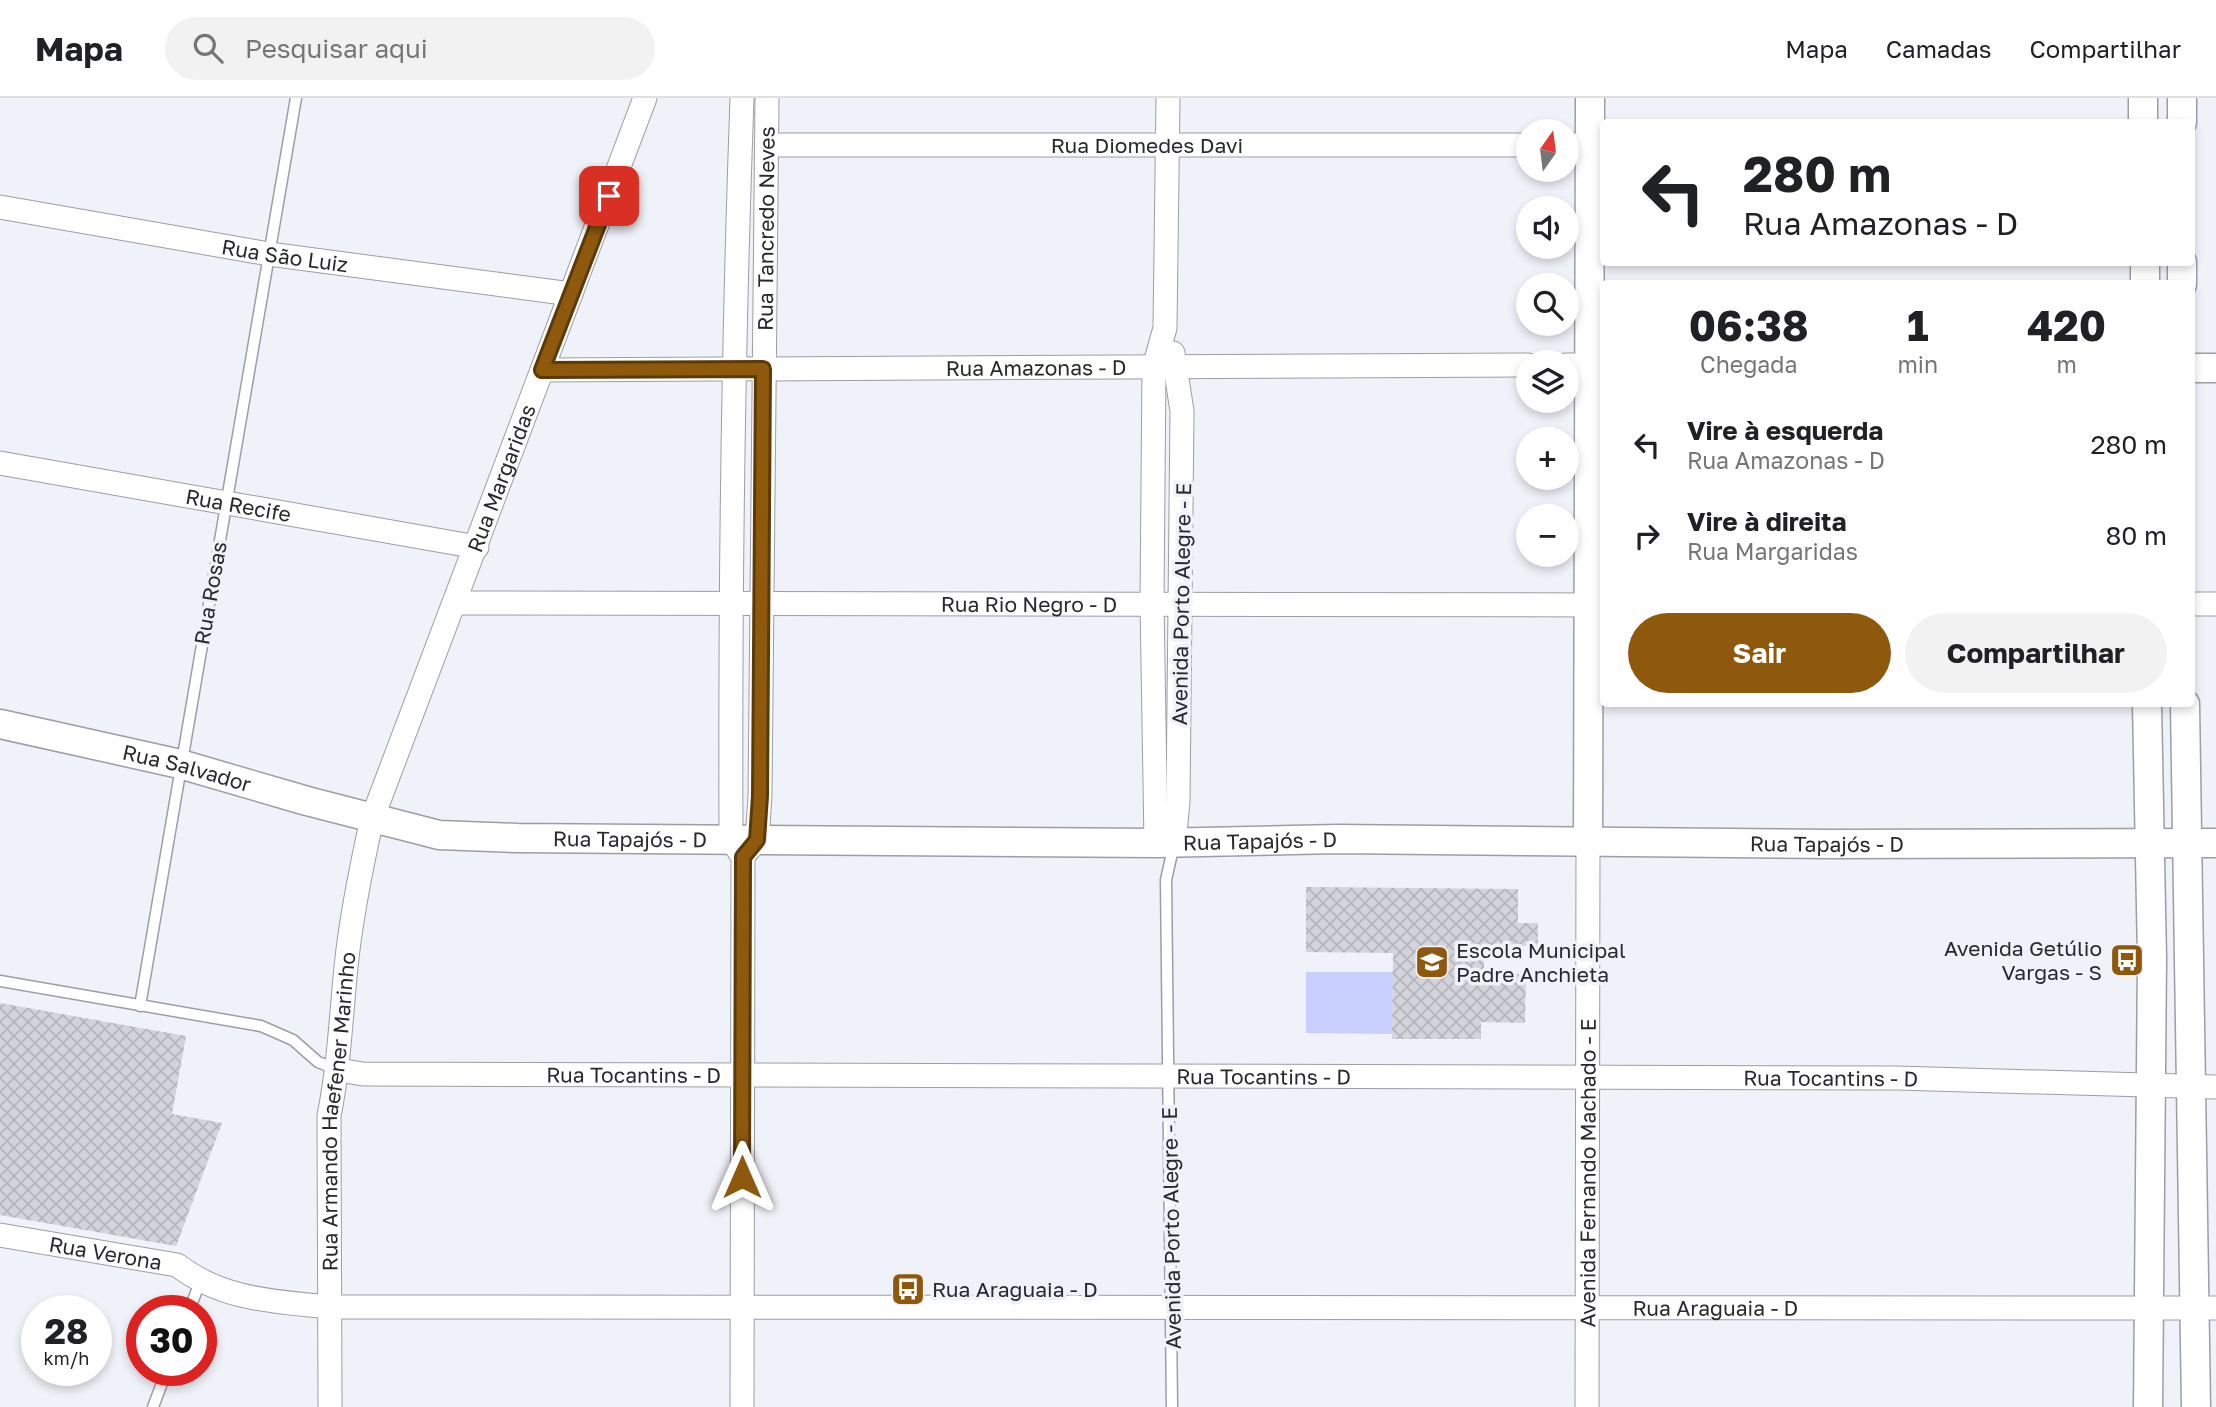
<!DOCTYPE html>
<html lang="pt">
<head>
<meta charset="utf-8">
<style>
  :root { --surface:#fff; --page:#f2f2f2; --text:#202124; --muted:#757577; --line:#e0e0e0; --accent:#8e590c }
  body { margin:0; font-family:"Golos Text",sans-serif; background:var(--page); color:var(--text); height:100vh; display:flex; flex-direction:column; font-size:26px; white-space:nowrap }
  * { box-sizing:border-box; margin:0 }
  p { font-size:23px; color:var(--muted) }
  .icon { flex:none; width:38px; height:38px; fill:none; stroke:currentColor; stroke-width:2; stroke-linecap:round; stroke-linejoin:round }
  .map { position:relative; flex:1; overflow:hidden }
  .drawer { position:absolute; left:1600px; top:182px; width:595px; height:427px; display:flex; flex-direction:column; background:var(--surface); border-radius:7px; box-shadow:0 4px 10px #0003 }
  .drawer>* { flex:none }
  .hud { position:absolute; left:1600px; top:21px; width:595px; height:147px; border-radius:7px; box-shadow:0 4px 10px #0003; background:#fff; color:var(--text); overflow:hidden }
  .needle { width:46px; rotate:14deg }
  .fabs { position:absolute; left:1516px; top:21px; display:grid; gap:14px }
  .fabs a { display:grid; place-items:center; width:63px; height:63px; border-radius:50%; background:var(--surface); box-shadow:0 4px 10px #0003; font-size:35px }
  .speed { position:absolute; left:21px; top:1197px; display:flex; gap:14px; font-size:35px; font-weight:700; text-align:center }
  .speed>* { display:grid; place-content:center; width:91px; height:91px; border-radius:50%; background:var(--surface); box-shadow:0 4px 10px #0003; line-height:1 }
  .speed small { font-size:18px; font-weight:400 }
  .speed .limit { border:10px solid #d22; background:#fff; color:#111 }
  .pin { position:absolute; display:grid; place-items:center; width:60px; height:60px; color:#fff; margin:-30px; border-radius:14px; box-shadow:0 4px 10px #0006 }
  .me { position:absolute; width:77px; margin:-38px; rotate:0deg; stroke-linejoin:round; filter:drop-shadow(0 0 5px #0008) }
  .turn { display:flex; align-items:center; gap:24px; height:147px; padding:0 28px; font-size:32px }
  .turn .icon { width:91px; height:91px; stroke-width:2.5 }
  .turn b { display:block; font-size:49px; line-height:60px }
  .eta { display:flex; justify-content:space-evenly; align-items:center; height:119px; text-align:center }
  .eta b { font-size:42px; font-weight:700; line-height:49px }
  .button { display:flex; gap:14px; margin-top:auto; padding:14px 28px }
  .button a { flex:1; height:80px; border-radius:42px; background:var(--accent); color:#fff; font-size:28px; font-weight:700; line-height:80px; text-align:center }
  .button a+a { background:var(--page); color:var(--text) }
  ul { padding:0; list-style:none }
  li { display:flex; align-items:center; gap:21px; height:91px; padding:0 28px }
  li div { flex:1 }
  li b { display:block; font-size:26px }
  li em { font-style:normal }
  header { display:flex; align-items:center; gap:42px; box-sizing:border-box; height:98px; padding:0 35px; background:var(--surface); border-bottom:2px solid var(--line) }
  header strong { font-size:33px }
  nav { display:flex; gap:38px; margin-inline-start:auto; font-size:24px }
  .search { width:490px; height:63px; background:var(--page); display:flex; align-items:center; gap:18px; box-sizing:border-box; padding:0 24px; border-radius:38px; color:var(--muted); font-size:26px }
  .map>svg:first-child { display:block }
  .park { fill:#c8cffc }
  .building { fill:url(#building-cross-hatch) }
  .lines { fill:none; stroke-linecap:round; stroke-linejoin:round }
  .service-casing { stroke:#9d9ea5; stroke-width:13 }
  .minor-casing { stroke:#9d9ea5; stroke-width:25 }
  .tertiary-casing { stroke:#9d9ea5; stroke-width:31 }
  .service { stroke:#fff; stroke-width:10 }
  .minor { stroke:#fff; stroke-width:23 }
  .tertiary { stroke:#fff; stroke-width:28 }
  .route-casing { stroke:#5c3a08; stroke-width:18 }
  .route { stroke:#8e590c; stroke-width:12 }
  .labels { text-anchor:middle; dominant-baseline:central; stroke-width:7; stroke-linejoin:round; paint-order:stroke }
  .street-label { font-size:21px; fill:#28292c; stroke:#f0f2f9 }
  .poi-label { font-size:21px; fill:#28292c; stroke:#f0f2f9; text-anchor:start }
</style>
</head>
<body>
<header>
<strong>Mapa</strong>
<div class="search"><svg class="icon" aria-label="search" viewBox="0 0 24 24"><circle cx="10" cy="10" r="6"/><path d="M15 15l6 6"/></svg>Pesquisar aqui</div>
<nav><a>Mapa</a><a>Camadas</a><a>Compartilhar</a></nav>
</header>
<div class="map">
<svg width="2216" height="1309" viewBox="0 0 2216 1309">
  <defs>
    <pattern id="building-cross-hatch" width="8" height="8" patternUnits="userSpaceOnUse" patternTransform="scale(1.75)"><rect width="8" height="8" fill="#d3d4db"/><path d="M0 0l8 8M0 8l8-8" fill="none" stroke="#b5b6bc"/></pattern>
  </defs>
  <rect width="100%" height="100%" fill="#f0f2f9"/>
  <path class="park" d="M 1306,874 L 1393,874 L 1392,936 L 1306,935 Z"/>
  <g class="building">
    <path d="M 1306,789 L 1518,791 L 1518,825 L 1538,825 L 1538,848 L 1484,848 L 1484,876 L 1526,876 L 1525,925 L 1481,924 L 1481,941 L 1392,941 L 1393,855 L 1306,854 Z"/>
    <path d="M 0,905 L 186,938 L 172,1016 L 222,1025 L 176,1148 L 0,1117 Z"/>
  </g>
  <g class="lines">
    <g class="service-casing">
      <g id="service">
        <path d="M 0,883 L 261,928 L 293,942 L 318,964 L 338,972"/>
        <path d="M 140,908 L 296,0"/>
        <path d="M 189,1213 L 200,1184"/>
        <path d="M 153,1309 L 167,1272"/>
        <path d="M 1172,1309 L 1166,782 L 1174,746"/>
      </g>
    </g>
    <g class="minor-casing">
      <g id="minor">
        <path d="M 742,0 C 733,247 730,494 731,741 L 743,759 L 742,1309"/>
        <path id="s1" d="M 767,47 L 1528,47"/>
        <path d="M 1566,47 L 1603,47"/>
        <path id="s2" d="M 0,109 L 269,156 L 571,196"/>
        <path d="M 1173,255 L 1182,313 L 1178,704 L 1174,744"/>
        <path d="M 1566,267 L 1590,267"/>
        <path id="s3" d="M 542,272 L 1528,267"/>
        <path id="s4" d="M 0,365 L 477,449"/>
        <path id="s5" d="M 455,505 L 1603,507"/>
        <path d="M 2191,506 L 2216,506"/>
        <path d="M 1156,745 L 1152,504 L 1154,269 L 1165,230 L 1168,0"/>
        <path id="s6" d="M 745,756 L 757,742 L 760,698 L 767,0"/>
        <path id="s7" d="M 338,972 L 363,976 L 1896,980 L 2216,989"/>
        <path id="s8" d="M 0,1137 L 177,1167 C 223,1202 272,1203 328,1209 L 2216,1210"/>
        <path id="s9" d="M 330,1309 L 329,1018 C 339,968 341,919 346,869 C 351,819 361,770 372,721 L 645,0"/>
        <path id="s10" d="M 1587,1309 L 1588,744"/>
      </g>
    </g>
    <g class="tertiary-casing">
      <g id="tertiary">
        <path d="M 2143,24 L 2143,0"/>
        <path d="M 2182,24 L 2182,0"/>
        <path d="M 2145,164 L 2145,186"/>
        <path d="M 2182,186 L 2182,164"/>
        <path d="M 2191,270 L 2216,270"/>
        <path d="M 2147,606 L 2152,860 L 2148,1309"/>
        <path d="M 2185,606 L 2196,1309"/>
        <path id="s11" d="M 0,626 L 180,666 L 307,703 L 439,737 L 518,740 L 1156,745 L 1338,741 L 1830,746 L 2216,745"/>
        <path d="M 1588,744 L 1590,0"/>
      </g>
    </g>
    <use href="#service" class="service"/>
    <use href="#minor" class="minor"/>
    <use href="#tertiary" class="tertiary"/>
  </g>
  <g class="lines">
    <g class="route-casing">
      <path id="route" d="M 609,98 L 542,272 L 763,271 L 760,698 L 757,742 L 743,759 L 742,1079"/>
    </g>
    <use href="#route" class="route"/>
  </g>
  <defs>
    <g id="bus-square" transform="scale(1.75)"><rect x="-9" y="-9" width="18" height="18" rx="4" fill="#8e590c" stroke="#f0f2f9"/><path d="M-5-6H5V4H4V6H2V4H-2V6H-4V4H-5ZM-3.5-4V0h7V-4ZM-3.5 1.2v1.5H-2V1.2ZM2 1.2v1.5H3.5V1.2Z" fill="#fff"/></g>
    <g id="school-square" transform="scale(1.75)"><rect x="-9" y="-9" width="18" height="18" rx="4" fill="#8e590c" stroke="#f0f2f9"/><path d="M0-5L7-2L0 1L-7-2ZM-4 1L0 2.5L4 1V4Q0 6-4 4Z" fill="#fff"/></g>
  </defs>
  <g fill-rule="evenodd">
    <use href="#bus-square" x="2127" y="862"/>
    <use href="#school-square" x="1432" y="864"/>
    <use href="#bus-square" x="908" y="1191"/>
  </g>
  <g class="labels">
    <g class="street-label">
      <text stroke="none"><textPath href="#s1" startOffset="380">Rua Diomedes Davi</textPath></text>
      <text stroke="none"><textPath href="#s6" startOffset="630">Rua Tancredo Neves</textPath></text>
      <text stroke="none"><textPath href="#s2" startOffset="289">Rua São Luiz</textPath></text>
      <text stroke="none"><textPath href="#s3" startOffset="494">Rua Amazonas - D</textPath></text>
      <text stroke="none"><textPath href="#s9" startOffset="956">Rua Margaridas</textPath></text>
      <text stroke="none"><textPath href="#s4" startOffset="242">Rua Recife</textPath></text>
      <text transform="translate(210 495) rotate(-80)">Rua Rosas</text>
      <text stroke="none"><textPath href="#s5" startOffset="574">Rua Rio Negro - D</textPath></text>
      <text transform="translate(1181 506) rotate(-89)">Avenida Porto Alegre - E</text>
      <text stroke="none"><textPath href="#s11" startOffset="192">Rua Salvador</textPath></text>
      <text stroke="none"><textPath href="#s11" startOffset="644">Rua Tapajós - D</textPath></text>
      <text stroke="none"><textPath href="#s11" startOffset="1274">Rua Tapajós - D</textPath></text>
      <text stroke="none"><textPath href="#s11" startOffset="1841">Rua Tapajós - D</textPath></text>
      <text stroke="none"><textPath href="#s7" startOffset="296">Rua Tocantins - D</textPath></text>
      <text stroke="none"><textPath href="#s7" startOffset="926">Rua Tocantins - D</textPath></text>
      <text stroke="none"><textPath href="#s7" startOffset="1493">Rua Tocantins - D</textPath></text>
      <text stroke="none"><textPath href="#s9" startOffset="296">Rua Armando Haefener Marinho</textPath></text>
      <text stroke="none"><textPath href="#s10" startOffset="234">Avenida Fernando Machado - E</textPath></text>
      <text transform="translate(1171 1130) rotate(-91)">Avenida Porto Alegre - E</text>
      <text stroke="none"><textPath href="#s8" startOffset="107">Rua Verona</textPath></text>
      <text stroke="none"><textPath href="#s8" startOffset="1726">Rua Araguaia - D</textPath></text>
    </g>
    <g class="poi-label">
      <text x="2102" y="850" text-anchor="end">Avenida Getúlio<tspan x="2102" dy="24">Vargas - S</tspan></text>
      <text x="1456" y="852">Escola Municipal<tspan x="1456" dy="24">Padre Anchieta</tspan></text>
      <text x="932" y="1191">Rua Araguaia - D</text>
    </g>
  </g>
</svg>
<div class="fabs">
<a><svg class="needle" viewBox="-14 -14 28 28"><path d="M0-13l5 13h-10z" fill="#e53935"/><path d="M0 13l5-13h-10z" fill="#757577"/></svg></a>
<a><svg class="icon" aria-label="sound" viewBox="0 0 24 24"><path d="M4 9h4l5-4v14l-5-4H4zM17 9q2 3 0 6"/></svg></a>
<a><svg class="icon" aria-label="search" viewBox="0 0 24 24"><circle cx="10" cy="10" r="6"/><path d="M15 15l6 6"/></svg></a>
<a><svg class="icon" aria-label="layers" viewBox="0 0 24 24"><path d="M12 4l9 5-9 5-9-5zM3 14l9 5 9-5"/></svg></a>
<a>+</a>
<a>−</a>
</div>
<div class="speed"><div>28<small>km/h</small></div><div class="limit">30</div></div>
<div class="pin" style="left:609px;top:98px;background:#d93025"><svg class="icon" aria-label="arrive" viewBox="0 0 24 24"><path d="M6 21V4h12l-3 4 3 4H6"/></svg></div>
<svg class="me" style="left:742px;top:1079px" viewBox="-20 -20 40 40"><path d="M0-17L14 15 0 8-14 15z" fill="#8e590c" stroke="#fff" stroke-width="4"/></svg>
<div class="hud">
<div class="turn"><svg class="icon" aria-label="left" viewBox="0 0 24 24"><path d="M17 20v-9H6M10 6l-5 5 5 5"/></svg><div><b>280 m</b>Rua Amazonas - D</div></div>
</div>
<section class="drawer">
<div class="eta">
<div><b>06:38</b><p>Chegada</p></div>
<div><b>1</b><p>min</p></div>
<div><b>420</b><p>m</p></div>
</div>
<ul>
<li><svg class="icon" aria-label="left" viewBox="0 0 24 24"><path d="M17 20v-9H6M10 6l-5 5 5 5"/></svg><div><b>Vire à esquerda</b><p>Rua Amazonas - D</p></div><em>280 m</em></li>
<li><svg class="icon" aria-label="right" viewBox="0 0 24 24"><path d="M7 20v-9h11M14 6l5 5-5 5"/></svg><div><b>Vire à direita</b><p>Rua Margaridas</p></div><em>80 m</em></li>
</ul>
<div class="button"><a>Sair</a><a>Compartilhar</a></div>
</section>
</div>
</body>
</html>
